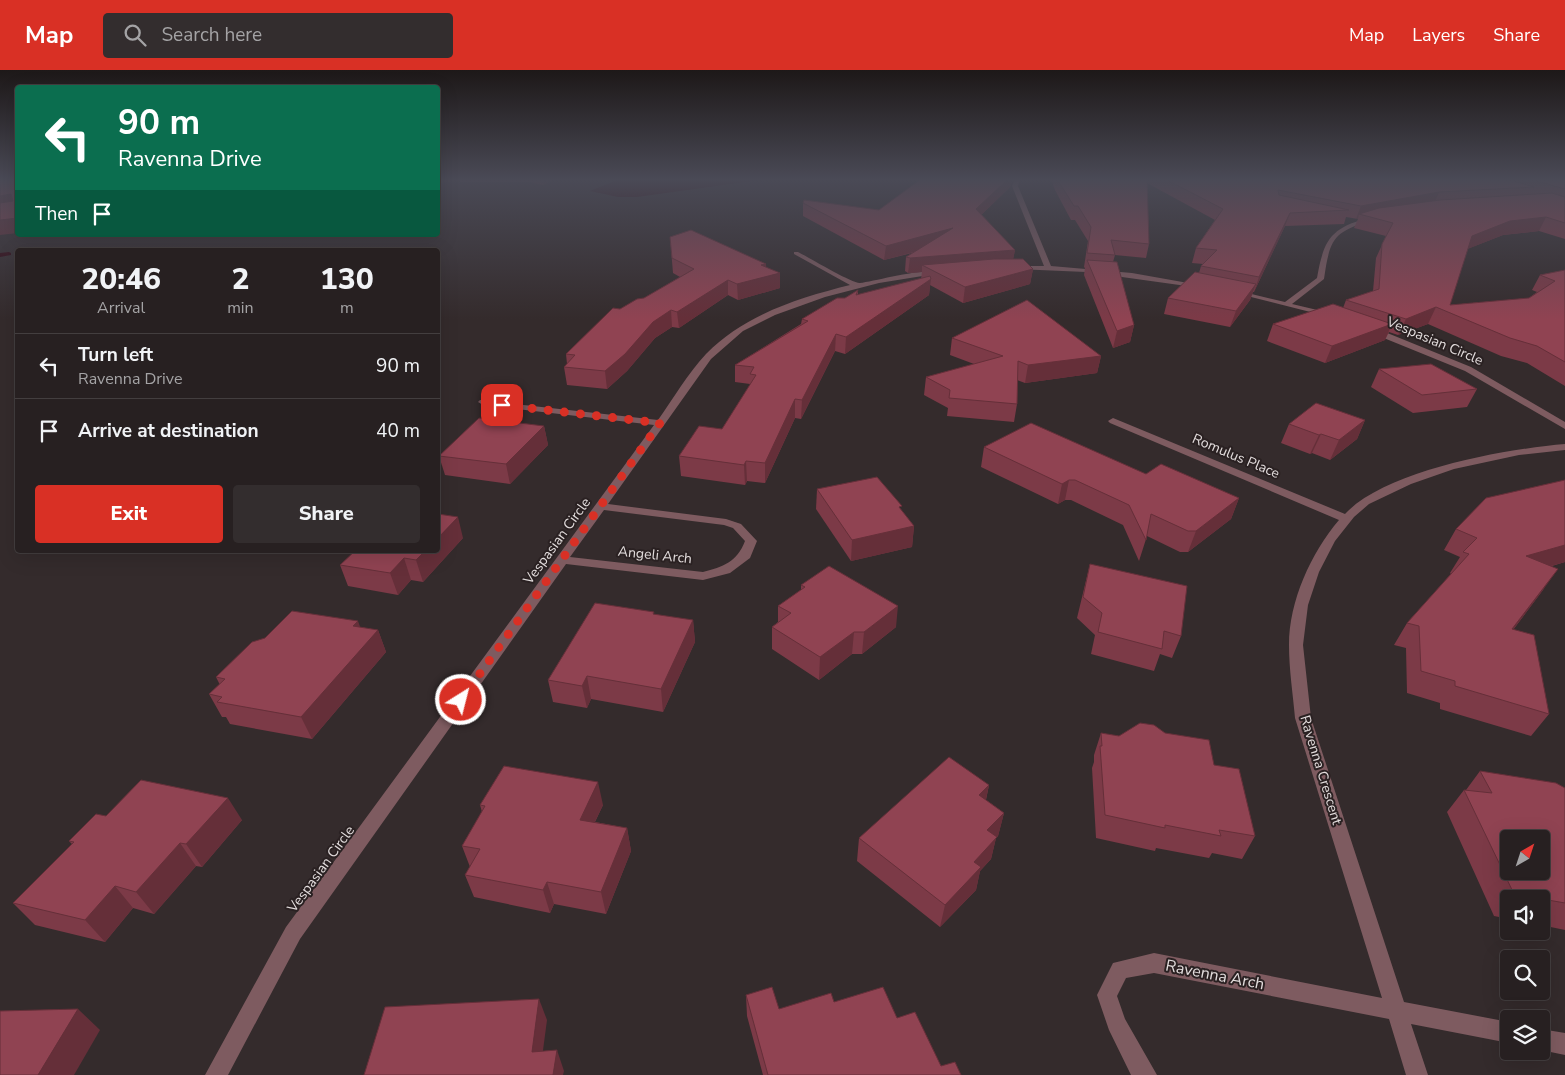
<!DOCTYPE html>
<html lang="en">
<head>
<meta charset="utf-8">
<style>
  :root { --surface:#272021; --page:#332d2e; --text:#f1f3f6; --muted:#a4a3a5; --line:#433e3f; --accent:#d93025 }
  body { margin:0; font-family:"Nunito Sans",sans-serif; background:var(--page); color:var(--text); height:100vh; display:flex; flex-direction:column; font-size:19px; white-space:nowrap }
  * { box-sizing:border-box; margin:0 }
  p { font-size:16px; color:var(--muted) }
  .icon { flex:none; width:28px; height:28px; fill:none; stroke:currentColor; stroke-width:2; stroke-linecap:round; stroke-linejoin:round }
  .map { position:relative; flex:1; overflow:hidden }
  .side { position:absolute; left:15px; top:178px; width:425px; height:305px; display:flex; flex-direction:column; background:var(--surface); border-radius:5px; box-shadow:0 5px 20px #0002,0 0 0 1px var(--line) }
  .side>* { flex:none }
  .banner { position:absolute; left:15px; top:15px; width:425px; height:152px; border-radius:5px; box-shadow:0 5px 20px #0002,0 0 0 1px var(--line); background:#0b6e4f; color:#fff; overflow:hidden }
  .needle { width:32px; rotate:39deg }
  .buttons { position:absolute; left:1500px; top:760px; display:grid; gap:10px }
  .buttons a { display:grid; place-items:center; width:50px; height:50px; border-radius:5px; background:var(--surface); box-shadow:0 5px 20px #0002,0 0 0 1px var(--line); font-size:25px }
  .pin { position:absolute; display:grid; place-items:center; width:42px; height:42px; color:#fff; margin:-21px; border-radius:10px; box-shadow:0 2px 8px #0006 }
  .me { position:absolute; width:55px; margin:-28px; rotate:36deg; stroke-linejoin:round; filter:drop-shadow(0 0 4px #0008) }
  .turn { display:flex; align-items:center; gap:18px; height:105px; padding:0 20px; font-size:22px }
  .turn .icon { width:65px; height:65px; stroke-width:2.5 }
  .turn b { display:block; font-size:35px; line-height:42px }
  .then { display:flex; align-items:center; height:48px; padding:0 20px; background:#0003; gap:10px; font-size:19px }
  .eta { display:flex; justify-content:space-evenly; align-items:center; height:85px; text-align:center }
  .eta b { font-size:30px; font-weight:800; line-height:35px }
  .primary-button { display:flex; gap:10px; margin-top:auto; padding:10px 20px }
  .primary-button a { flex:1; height:58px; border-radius:5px; background:var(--accent); color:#fff; font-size:20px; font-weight:800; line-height:58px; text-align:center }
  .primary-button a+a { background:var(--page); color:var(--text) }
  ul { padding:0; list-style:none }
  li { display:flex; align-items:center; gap:15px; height:65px; padding:0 20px; border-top:1px solid var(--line) }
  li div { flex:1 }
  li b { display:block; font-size:19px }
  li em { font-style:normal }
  header { display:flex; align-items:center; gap:30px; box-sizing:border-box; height:70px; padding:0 25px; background:var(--accent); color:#fff }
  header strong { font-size:24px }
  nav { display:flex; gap:28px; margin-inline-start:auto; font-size:18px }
  .search { width:350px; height:45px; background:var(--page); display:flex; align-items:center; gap:12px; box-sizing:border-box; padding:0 18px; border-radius:5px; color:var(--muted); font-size:19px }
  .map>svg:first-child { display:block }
  .water { fill:#2f000b }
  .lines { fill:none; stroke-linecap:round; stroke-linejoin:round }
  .stream { fill:#2f000b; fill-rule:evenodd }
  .minor { fill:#7e5b60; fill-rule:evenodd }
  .wall { fill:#7c3a47 }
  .shaded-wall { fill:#652f39 }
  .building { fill:#904352; stroke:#652f39; fill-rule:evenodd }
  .route { stroke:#d93025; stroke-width:9; stroke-dasharray:0 16.2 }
  .labels { text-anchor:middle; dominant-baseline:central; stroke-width:4; stroke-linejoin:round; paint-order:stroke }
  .street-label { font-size:14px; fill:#e3dddd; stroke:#2a2122 }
  .near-street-label { font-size:16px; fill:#e3dddd; stroke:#2a2122 }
</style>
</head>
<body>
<header>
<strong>Map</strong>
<div class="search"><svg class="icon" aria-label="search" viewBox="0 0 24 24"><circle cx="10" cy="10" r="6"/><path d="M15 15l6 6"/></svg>Search here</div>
<nav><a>Map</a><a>Layers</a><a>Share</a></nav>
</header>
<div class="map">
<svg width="1565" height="1005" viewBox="0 0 1565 1005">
  <rect width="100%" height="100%" fill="#342b2c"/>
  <path class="water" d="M 620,109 L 765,109 L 637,127 L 618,127 L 590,121 Z"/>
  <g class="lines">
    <path class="stream" d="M 9,182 L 11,183 L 11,185 L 0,187 L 0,183 Z"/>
    <g class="minor">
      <path d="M 1015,109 L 1020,109 L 1018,116 L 1051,196 L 1132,203 L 1205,216 L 1201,218 L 1086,202 L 1015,199 L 1014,198 L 1017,196 L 1044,196 L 1012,116 Z"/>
      <path d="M 1371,147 L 1373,150 C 1333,162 1330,168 1324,209 L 1292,234 L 1330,243 L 1330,247 L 1231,222 L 1235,220 L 1285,232 L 1317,208 C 1324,168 1331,158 1371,147 Z"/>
      <path d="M 794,182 L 798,182 C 808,187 853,214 860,213 C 875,211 930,196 941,203 L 879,213 L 825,227 L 775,245 L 743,261 L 711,289 L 608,434 L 726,449 L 741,454 L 757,471 L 750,488 L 730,503 L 703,510 L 566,494 L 300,869 L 228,1005 L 205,1005 L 286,857 L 654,355 L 483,335 L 478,332 L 480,330 L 658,350 C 673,329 688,303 706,284 C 744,245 798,228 850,215 L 794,184 ZM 604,440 L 724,455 L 733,458 L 745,471 C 737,492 723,497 703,502 L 570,487 Z"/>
      <path d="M 1369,258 L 1375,258 L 1471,297 L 1565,352 L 1565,359 L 1465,301 L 1369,262 Z"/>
      <path d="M 1113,348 L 1345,444 C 1386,400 1506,379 1565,374 L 1565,380 L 1519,385 L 1454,399 L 1411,414 L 1369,434 L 1354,447 L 1335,471 L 1319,502 L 1308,535 L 1303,575 L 1311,648 L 1404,932 L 1509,952 L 1509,973 L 1411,954 L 1428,1005 L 1406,1005 L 1389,949 L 1154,903 L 1126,908 L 1117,926 L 1125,949 L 1157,1005 L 1131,1005 L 1109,960 L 1097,925 L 1113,893 L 1154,883 L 1382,928 L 1295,648 C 1293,624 1289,600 1289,575 C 1289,531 1311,483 1339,450 L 1110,353 L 1108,351 Z"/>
      <path d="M 1541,959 L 1565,963 L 1565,985 L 1541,980 Z"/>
    </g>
  </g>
  <g class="wall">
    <path d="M 438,109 L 554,109 L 543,115 L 530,112 L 460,112 L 460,111 Z"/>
    <path d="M 921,109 L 1013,109 L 1010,117 L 981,145 L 1015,180 L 1013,189 L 1033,199 L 1030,214 L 963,233 L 930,215 L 929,225 L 845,284 L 835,281 L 801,349 L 795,348 L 765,413 L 747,411 L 745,415 L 681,406 L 679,386 L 722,359 L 750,315 L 750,314 L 735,312 L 735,295 L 801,254 L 802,249 L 845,228 L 858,220 L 858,225 L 921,209 L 922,202 L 908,203 L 905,201 L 906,187 L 912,183 L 884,190 L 803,146 L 803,133 L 879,140 Z"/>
    <path d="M 1051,109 L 1565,109 L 1565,169 L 1539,161 L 1503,165 L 1467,179 L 1450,235 L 1529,228 L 1537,222 L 1532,220 L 1540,205 L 1565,200 L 1565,316 L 1527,293 L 1501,286 L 1428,254 L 1398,265 L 1389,262 L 1385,270 L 1325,293 L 1267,271 L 1273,254 L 1343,238 L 1346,230 L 1373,221 L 1376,188 L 1386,166 L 1354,158 L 1358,149 L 1346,147 L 1344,154 L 1285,156 L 1254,222 L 1253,222 L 1250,230 L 1230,257 L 1164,244 L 1168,228 L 1199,203 L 1201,196 L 1203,194 L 1192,193 L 1196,178 L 1215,150 L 1147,113 L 1149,174 L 1146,188 L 1115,185 L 1113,192 L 1134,255 L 1130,272 L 1113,278 L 1084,205 L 1085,198 L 1084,197 L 1088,171 L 1075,150 L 1071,150 L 1055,120 Z"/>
    <path d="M 670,167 L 766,197 L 780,218 L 738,230 L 728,225 L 679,258 L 672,257 L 655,268 L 627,301 L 607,319 L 567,315 L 564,297 L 567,294 L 566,284 L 620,239 L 644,228 L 680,207 L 673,203 Z"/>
    <path d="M 952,268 L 1101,286 L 1097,303 L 1025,313 L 1017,310 L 1017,334 L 1014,352 L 947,346 L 948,338 L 924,325 L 926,307 L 974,294 L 950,285 Z"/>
    <path d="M 1379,299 L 1477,319 L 1467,337 L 1413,343 L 1371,317 Z"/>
    <path d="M 1365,350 L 1357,369 L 1330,390 L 1312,383 L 1310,384 L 1281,373 L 1289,354 Z"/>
    <path d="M 544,356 L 548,375 L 510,414 L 445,405 L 439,386 Z"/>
    <path d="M 984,377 L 1146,404 L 1239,428 L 1231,449 L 1188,482 L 1180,482 L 1147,466 L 1139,491 L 1123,455 L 1071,430 L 1065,430 L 1058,434 L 981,397 Z"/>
    <path d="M 1565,410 L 1565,492 L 1552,496 L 1543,520 L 1513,560 L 1549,644 L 1531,666 L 1440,639 L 1440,633 L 1407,623 L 1406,578 L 1394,575 L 1407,553 L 1451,504 L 1450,503 L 1460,487 L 1444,480 L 1456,459 Z"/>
    <path d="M 817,419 L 902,441 L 914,456 L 912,477 L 851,491 L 816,439 Z"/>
    <path d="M 463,468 L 423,512 L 411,510 L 398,525 L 348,516 L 340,495 Z"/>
    <path d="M 1090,494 L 1181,566 L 1172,588 L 1160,584 L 1154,601 L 1091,584 L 1095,565 L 1077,548 Z"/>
    <path d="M 801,515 L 896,557 L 862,584 L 852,584 L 819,610 L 772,579 L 772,557 L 778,552 L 778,536 L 801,520 Z"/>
    <path d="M 654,545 L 693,550 L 695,572 L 663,642 L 591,629 L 587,638 L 553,632 L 548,610 Z"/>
    <path d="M 360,557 L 378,560 L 386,582 L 312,669 L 230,654 L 226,647 L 222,647 L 209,624 L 220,615 L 216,607 Z"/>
    <path d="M 1101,663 L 1119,666 L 1165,663 L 1214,695 L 1255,766 L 1242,789 L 1212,783 L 1209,788 L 1156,778 L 1155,781 L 1096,768 L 1092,698 L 1094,692 L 1094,685 Z"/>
    <path d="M 1480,701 L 1565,718 L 1565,860 L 1541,855 L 1541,829 L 1509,829 L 1509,849 L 1494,846 L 1447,742 L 1464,720 L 1466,720 Z"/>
    <path d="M 989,715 L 986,730 L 1004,743 L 998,766 L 996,768 L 991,789 L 980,801 L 976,820 L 940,857 L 857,791 L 859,768 Z"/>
    <path d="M 480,735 L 603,735 L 595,752 L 627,758 L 631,781 L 606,844 L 554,834 L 550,843 L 474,827 L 465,805 L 470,797 L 462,776 L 482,742 Z"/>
    <path d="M 106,746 L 242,750 L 202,797 L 196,796 L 154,844 L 133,838 L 105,872 L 35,855 L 13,833 L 72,774 L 69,771 Z"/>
    <path d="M 746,925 L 779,939 L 834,932 L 941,996 L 961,1005 L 763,1005 L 747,946 Z"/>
  </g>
  <g class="shaded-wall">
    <path d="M 438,109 L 459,109 L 460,111 L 438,113 Z"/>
    <path d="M 542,109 L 554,109 L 543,115 Z"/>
    <path d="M 1008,109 L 1013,109 L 1010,117 L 974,152 L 976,139 Z"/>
    <path d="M 1439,122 L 1434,135 L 1359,144 L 1358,149 L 1356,149 L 1361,136 Z"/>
    <path d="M 11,124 L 18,137 L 0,141 L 0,126 Z"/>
    <path d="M 1290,143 L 1285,156 L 1254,222 L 1259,207 Z"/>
    <path d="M 1546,147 L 1539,161 L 1503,165 L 1465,180 L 1472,166 L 1510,151 Z"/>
    <path d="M 18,148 L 18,163 L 0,165 L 0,150 Z"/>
    <path d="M 953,158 L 951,172 L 884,190 L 886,176 Z"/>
    <path d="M 1015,180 L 1012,195 L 922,195 L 922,202 L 908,203 L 910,188 Z"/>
    <path d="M 766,194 L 767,206 L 780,203 L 780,218 L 738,230 L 737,214 L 761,195 Z"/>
    <path d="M 1033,199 L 1030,214 L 963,233 L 965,217 Z"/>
    <path d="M 931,209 L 929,225 L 845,284 L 846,267 Z"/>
    <path d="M 728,210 L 728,225 L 679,258 L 677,242 Z"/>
    <path d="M 1256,214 L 1250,230 L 1230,257 L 1236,241 Z"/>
    <path d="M 1436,237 L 1428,254 L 1398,265 L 1406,249 Z"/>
    <path d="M 671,240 L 672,257 L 655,268 L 627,301 L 607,319 L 605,301 L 653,252 Z"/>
    <path d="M 1392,254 L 1385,270 L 1325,293 L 1332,276 Z"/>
    <path d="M 1134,255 L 1130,272 L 1113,278 L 1117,261 Z"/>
    <path d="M 836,264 L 835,281 L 801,349 L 802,330 Z"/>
    <path d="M 1101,286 L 1097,303 L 1025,313 L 1028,295 Z"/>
    <path d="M 795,329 L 795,348 L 765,413 L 765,393 Z"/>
    <path d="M 1365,350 L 1357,369 L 1330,390 L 1339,370 Z"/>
    <path d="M 544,356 L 548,375 L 510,414 L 506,394 Z"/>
    <path d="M 1321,364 L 1312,383 L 1310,384 L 1319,365 Z"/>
    <path d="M 746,391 L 747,411 L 745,415 L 744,395 Z"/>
    <path d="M 1069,410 L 1065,430 L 1058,434 L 1062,414 Z"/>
    <path d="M 1239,428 L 1231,449 L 1188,482 L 1196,461 Z"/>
    <path d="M 458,447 L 463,468 L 423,512 L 416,490 L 426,480 L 438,480 L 438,468 Z"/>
    <path d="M 914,456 L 912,477 L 851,491 L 852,470 Z"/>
    <path d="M 1565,475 L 1565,492 L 1512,507 L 1526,486 Z"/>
    <path d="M 404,488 L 411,510 L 398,525 L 390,503 Z"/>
    <path d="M 1558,499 L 1543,520 L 1497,581 L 1512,559 Z"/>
    <path d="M 898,536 L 896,557 L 862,584 L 864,562 Z"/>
    <path d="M 693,550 L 695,572 L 663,642 L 661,619 Z"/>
    <path d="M 358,551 L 366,573 L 378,560 L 386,582 L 312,669 L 301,647 L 353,556 Z"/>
    <path d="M 854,562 L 852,584 L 819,610 L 820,587 Z"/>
    <path d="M 587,606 L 591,629 L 587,638 L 582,616 Z"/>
    <path d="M 598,712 L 603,735 L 585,772 L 580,750 Z"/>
    <path d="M 989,715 L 984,738 L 979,725 Z"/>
    <path d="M 228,728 L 242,750 L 202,797 L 186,774 Z"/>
    <path d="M 1004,743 L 998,766 L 996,768 L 991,789 L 980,801 L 976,820 L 940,857 L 945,835 L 974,792 L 987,760 Z"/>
    <path d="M 627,758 L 631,781 L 606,844 L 601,822 Z"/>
    <path d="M 180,773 L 196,796 L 154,844 L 136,822 Z"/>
    <path d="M 547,812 L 554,834 L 550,843 L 543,820 Z"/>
    <path d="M 115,816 L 133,838 L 105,872 L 85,850 Z"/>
    <path d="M 539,929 L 547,950 L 540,1003 L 532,982 Z"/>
    <path d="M 78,939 L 100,960 L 74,1005 L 38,1005 Z"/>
    <path d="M 557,980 L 564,1001 L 563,1005 L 553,1005 Z"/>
  </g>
  <g class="building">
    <path d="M 0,109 L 18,109 L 18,148 L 0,150 L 0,133 L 13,131 L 11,124 L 0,126 Z"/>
    <path d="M 921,109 L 1008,109 L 976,139 L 1015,180 L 910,188 L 906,187 L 953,158 L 886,176 L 803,133 L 804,130 L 879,140 Z"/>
    <path d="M 1057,109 L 1147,109 L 1149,174 L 1111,170 L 1115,185 L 1087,183 L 1091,157 L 1078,136 L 1074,136 Z"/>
    <path d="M 1165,109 L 1507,109 L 1534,117 L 1439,122 L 1361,136 L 1278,120 L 1279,125 L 1349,140 L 1290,143 L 1259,207 L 1201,196 L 1217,180 L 1196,178 L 1223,139 Z"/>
    <path d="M 1529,109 L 1565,109 L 1565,119 Z"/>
    <path d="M 1552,123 L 1565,127 L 1565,153 L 1546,147 L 1510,151 L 1472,166 L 1450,235 L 1529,228 L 1555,211 L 1540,205 L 1565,200 L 1565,292 L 1537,276 L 1510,268 L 1436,237 L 1406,249 L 1346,230 L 1379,219 L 1382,174 L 1393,153 L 1359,144 L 1379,138 L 1440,130 Z"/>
    <path d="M 691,160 L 766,194 L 761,195 L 780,203 L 737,214 L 728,210 L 677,242 L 671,240 L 653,252 L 625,284 L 605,301 L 564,297 L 575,285 L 566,284 L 613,238 L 620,239 L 637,229 L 644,228 L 694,199 L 672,188 L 670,167 Z"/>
    <path d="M 994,189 L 1023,189 L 1033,199 L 965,217 L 922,195 Z"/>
    <path d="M 1087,190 L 1117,192 L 1134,255 L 1117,261 Z"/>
    <path d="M 1195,202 L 1256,214 L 1236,241 L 1168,228 Z"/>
    <path d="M 930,206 L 931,209 L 846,267 L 836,264 L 802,330 L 795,329 L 765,393 L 746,391 L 744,395 L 679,386 L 699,356 L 722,359 L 756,305 L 750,304 L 754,297 L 735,295 L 808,251 L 802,249 L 837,228 L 845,228 L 858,220 L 856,225 Z"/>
    <path d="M 1027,230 L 1101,286 L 1028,295 L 1018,291 L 1017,334 L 949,328 L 950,320 L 926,307 L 1003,286 L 952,268 Z"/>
    <path d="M 1333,234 L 1392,254 L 1332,276 L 1273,254 Z"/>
    <path d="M 1431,294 L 1477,319 L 1422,325 L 1379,299 Z"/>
    <path d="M 1316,333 L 1365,350 L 1339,370 L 1321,364 L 1319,365 L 1289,354 Z"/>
    <path d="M 479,348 L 544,356 L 506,394 L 439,386 Z"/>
    <path d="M 1031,353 L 1146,404 L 1161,394 L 1239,428 L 1196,461 L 1188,461 L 1151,444 L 1146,470 L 1129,435 L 1075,410 L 1069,410 L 1062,414 L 984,377 Z"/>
    <path d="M 877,407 L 902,436 L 899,437 L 914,456 L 852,470 L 817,419 Z"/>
    <path d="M 1565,410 L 1565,475 L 1526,486 L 1558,499 L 1512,559 L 1534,565 L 1549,644 L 1455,616 L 1455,611 L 1421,601 L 1419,556 L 1407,553 L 1469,484 L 1463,482 L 1477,468 L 1456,459 L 1486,428 Z"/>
    <path d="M 438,444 L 458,447 L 438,468 Z"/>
    <path d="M 356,480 L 426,480 L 416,490 L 404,488 L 390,503 L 340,495 Z"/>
    <path d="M 1090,494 L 1187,516 L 1181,566 L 1164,561 L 1162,579 L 1098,562 L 1102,543 L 1083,527 Z"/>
    <path d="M 829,496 L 898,536 L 864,562 L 854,562 L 820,587 L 772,557 L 791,543 L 778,536 L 805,517 L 801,515 Z"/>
    <path d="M 595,533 L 654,542 L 653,544 L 693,550 L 661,619 L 587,606 L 582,616 L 548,610 Z"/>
    <path d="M 292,541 L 358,551 L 353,556 L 378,560 L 301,647 L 217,632 L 222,627 L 209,624 L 225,609 L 216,607 L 252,572 L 265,568 Z"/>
    <path d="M 1140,653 L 1154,655 L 1165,663 L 1209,670 L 1214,695 L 1239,699 L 1255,766 L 1219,760 L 1221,766 L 1165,755 L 1165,758 L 1105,745 L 1100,676 L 1102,676 L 1101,663 L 1119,666 Z"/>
    <path d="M 949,687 L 989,715 L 979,725 L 1004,743 L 987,760 L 997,767 L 974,792 L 981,797 L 945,835 L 859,768 Z"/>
    <path d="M 504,696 L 598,712 L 580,750 L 627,758 L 601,822 L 547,812 L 543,820 L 465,805 L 480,779 L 462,776 L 485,736 L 480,735 Z"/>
    <path d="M 1480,701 L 1556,713 L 1565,718 L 1565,833 L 1514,824 L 1464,720 L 1492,723 ZM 1509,769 L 1541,769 L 1541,801 L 1509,801 Z"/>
    <path d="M 141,710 L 228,728 L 186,774 L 180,773 L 136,822 L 115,816 L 85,850 L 13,833 L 74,772 L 69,771 L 96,744 L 106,746 Z"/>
    <path d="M 772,917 L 779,939 L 831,923 L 834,932 L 883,917 L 897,948 L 915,942 L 941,996 L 955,992 L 961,1005 L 768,1005 L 746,925 Z"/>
    <path d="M 539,929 L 532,982 L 557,980 L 553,1005 L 364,1005 L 385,937 Z"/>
    <path d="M 78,939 L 38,1005 L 0,1005 L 0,941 Z"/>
  </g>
  <linearGradient id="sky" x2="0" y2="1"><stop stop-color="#1d1818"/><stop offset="0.44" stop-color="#4a4a56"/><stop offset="1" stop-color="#4a4a56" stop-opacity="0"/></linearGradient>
  <rect width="1565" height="249" fill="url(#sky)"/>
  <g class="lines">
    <path class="route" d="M 461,630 L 660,353 L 502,335"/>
  </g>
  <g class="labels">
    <g class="street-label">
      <text transform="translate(1435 271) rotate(23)">Vespasian Circle</text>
      <text transform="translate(1236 386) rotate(23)">Romulus Place</text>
      <text transform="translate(557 471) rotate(-54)">Vespasian Circle</text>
      <text transform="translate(655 485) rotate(6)">Angeli Arch</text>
      <text transform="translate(1321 700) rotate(73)">Ravenna Crescent</text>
      <text transform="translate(321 799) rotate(-54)">Vespasian Circle</text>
    </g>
    <g class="near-street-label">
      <text transform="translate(1215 905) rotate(11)">Ravenna Arch</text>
    </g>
  </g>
</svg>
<div class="buttons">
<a><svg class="needle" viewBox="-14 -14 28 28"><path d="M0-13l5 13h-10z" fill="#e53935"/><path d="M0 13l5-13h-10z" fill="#a4a3a5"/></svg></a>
<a><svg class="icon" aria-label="sound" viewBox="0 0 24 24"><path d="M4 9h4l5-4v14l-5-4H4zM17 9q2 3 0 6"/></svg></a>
<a><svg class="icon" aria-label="search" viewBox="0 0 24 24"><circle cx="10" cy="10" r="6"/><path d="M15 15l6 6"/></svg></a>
<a><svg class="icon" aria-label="layers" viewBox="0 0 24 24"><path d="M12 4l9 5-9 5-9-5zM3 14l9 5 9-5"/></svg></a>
</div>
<div class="pin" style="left:502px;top:335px;background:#d93025"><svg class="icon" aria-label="arrive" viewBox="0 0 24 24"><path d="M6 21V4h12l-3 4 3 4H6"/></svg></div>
<svg class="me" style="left:461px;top:630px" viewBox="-20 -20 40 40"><circle r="17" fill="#d93025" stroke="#fff" stroke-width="3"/><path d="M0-11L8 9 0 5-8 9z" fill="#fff"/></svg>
<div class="banner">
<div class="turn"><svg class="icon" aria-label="left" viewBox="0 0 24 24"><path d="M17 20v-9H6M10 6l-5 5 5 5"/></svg><div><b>90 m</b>Ravenna Drive</div></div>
<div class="then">Then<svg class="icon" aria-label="arrive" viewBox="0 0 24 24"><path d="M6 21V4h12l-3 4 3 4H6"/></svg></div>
</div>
<section class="side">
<div class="eta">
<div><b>20:46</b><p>Arrival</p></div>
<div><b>2</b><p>min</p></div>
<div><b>130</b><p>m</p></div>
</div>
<ul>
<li><svg class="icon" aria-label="left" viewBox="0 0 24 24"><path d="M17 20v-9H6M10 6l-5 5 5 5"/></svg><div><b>Turn left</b><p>Ravenna Drive</p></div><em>90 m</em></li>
<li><svg class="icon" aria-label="arrive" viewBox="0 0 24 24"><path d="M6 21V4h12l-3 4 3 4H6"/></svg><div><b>Arrive at destination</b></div><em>40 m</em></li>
</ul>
<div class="primary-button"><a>Exit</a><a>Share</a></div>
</section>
</div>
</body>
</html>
